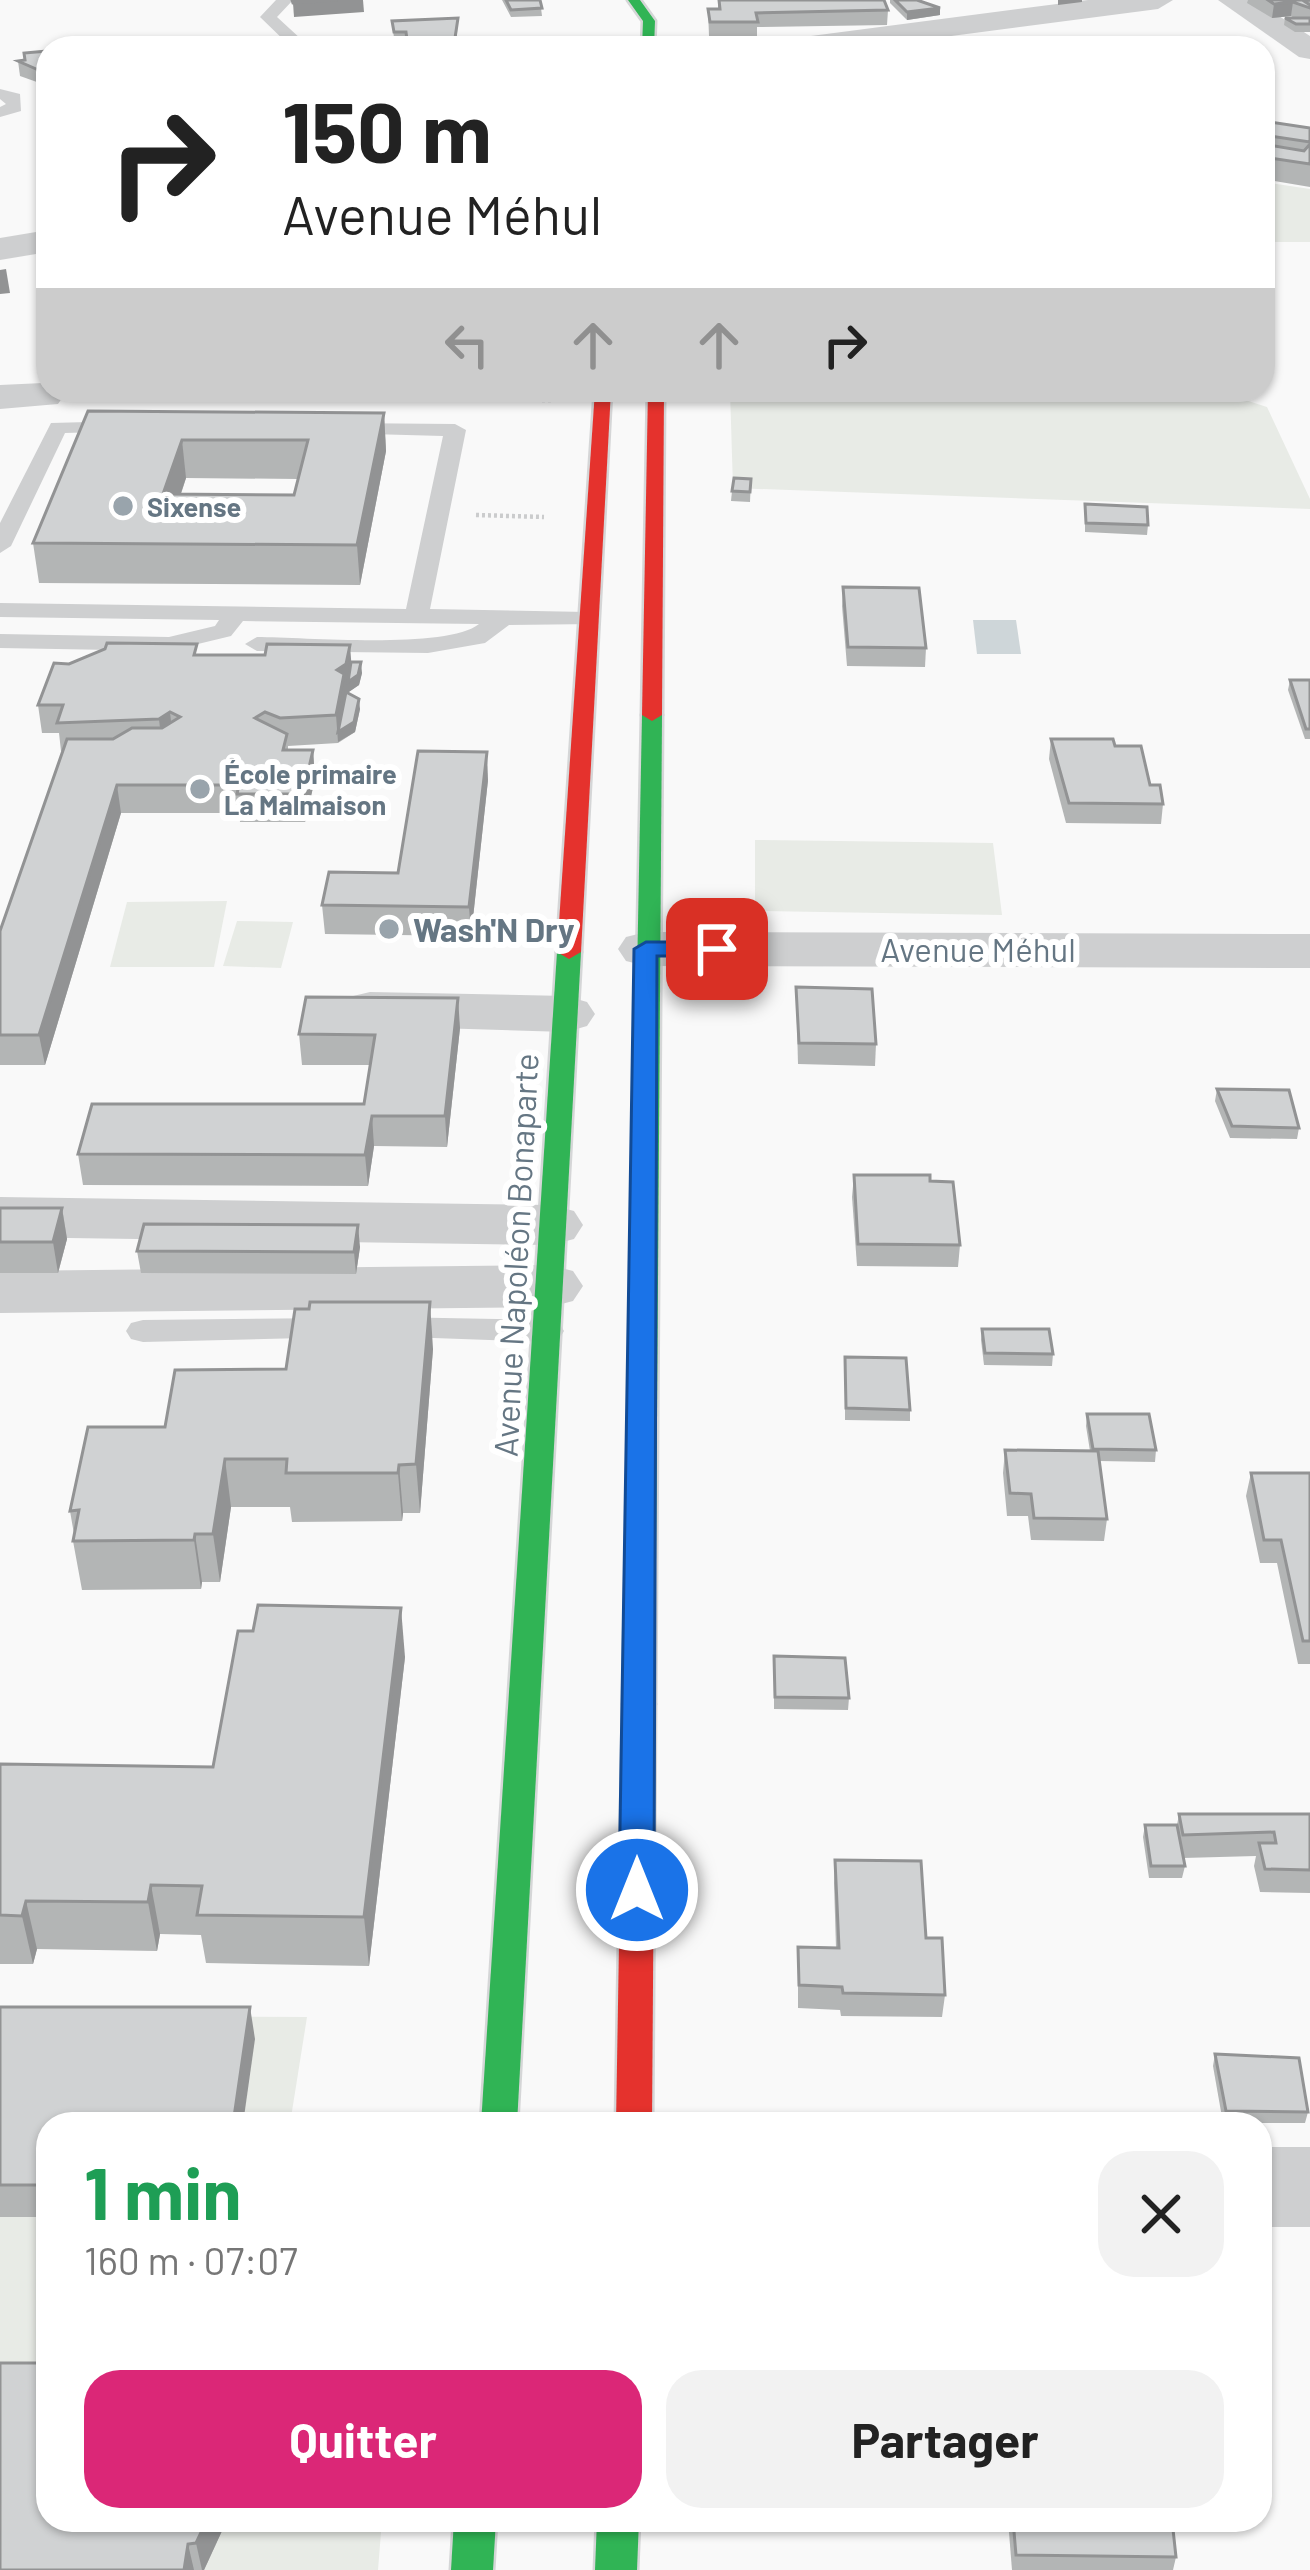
<!DOCTYPE html>
<html lang="fr">
<head>
<meta charset="utf-8">
<style>
  :root { --surface:#fff; --page:#f2f2f2; --text:#222; --muted:#767676; --accent:#db2777 }
  body { margin:0; font-family:Barlow,sans-serif; background:var(--page); color:var(--text); height:100vh; display:flex; flex-direction:column; font-size:45px; white-space:nowrap }
  * { box-sizing:border-box; margin:0 }
  p { font-size:39px; color:var(--muted) }
  .icon { flex:none; width:66px; height:66px; fill:none; stroke:currentColor; stroke-width:2; stroke-linecap:round; stroke-linejoin:round }
  .map { position:relative; flex:1; overflow:hidden }
  .panel { position:absolute; left:36px; top:2112px; width:1236px; height:420px; display:flex; flex-direction:column; background:var(--surface); border-radius:36px; box-shadow:0 3px 9px #0004 }
  .panel>* { flex:none }
  .banner { position:absolute; left:36px; top:36px; width:1239px; height:366px; border-radius:36px; box-shadow:0 3px 9px #0004; background:#fff; color:var(--text); overflow:hidden }
  .pin { position:absolute; display:grid; place-items:center; width:102px; height:102px; color:#fff; margin:-51px; border-radius:24px; box-shadow:0 6px 18px #0006 }
  .me { position:absolute; width:132px; margin:-66px; rotate:0deg; stroke-linejoin:round; filter:drop-shadow(0 0 9px #0008) }
  .turn { display:flex; align-items:center; gap:42px; height:252px; padding:0 48px; font-size:54px }
  .turn .icon { width:156px; height:156px; stroke-width:2.5 }
  .turn b { display:block; font-size:84px; line-height:102px }
  .lanes { display:flex; align-items:center; height:114px; padding:0 48px; background:#0003; justify-content:center; gap:60px; direction:ltr }
  .lanes .off { opacity:.35 }
  .round { display:grid; place-items:center; flex:none; width:126px; height:126px; border-radius:36px; background:var(--page) }
  .summary { display:flex; align-items:center; justify-content:space-between; height:204px; padding:0 48px }
  h1 { font-size:72px; font-weight:700; line-height:90px; color:#1e9e55 }
  .button { display:flex; gap:24px; margin-top:auto; padding:24px 48px }
  .button a { flex:1; height:138px; border-radius:36px; background:var(--accent); color:#fff; font-size:48px; font-weight:700; line-height:138px; text-align:center }
  .button a+a { background:var(--page); color:var(--text) }
  .map>svg:first-child { display:block }
  .green { fill:#e8ebe6 }
  .water { fill:#ced6d9 }
  .lines { fill:none; stroke-linecap:round; stroke-linejoin:round }
  .fast-casing { stroke:#d5d6d7; stroke-width:5 }
  .jam-casing { stroke:#d5d6d7; stroke-width:5 }
  .path { stroke:#cbcccd; stroke-width:4.5; stroke-dasharray:3 3; stroke-linecap:butt }
  .lane { fill:#cecfd0; fill-rule:evenodd }
  .street { fill:#cecfd0; fill-rule:evenodd }
  .fast { fill:#30b455; fill-rule:evenodd }
  .jam { fill:#e5322d; fill-rule:evenodd }
  .wall { fill:#b3b5b5; fill-rule:evenodd }
  .shaded-wall { fill:#929394 }
  .building { fill:#d0d2d3; stroke:#929394; stroke-width:3; fill-rule:evenodd }
  .route { fill:#1a73e8; stroke:#114b97; stroke-width:3 }
  .poi-dot { fill:#99a4ac; stroke:#fff; stroke-width:4.5 }
  .labels { text-anchor:middle; dominant-baseline:central; stroke-width:12; stroke-linejoin:round; paint-order:stroke }
  .far-poi-label { font-size:27px; font-weight:bold; fill:#657683; stroke:#fff; text-anchor:start }
  .poi-label { font-size:33px; font-weight:bold; fill:#657683; stroke:#fff; text-anchor:start }
  .street-label { font-size:33px; fill:#657683; stroke:#fff }
</style>
</head>
<body>
<div class="map">
<svg width="1310" height="2570" viewBox="0 0 1310 2570">
  <rect width="100%" height="100%" fill="#f9f9f9"/>
  <g class="green">
    <path d="M 1263,182 L 1310,189 L 1310,242 L 1263,242 Z"/>
    <path d="M 730,390 L 1214,390 L 1267,407 L 1310,499 L 1310,509 L 733,488 Z"/>
    <path d="M 755,840 L 993,843 L 1002,915 L 755,911 Z"/>
    <path d="M 227,901 L 214,967 L 110,967 L 127,902 Z"/>
    <path d="M 237,921 L 293,922 L 281,968 L 223,966 Z"/>
    <path d="M 0,2015 L 307,2017 L 290,2124 L 48,2124 L 48,2520 L 382,2520 L 378,2570 L 0,2570 Z"/>
  </g>
  <path class="water" d="M 973,620 L 1016,620 L 1021,654 L 977,654 Z"/>
  <g class="lines">
    <g class="fast-casing">
      <g id="fast">
        <path d="M 628,0 L 640,0 L 655,21 L 654,48 L 642,48 L 643,21 Z"/>
        <path d="M 652,709 L 662,715 L 655,1704 L 650,1712 L 639,1716 L 628,1712 L 623,1704 L 642,715 Z"/>
        <path d="M 569,945 L 581,952 L 517,2124 L 481,2124 L 557,952 Z"/>
        <path d="M 454,2520 L 496,2520 L 493,2570 L 451,2570 Z"/>
        <path d="M 597,2520 L 639,2520 L 637,2570 L 595,2570 Z"/>
      </g>
    </g>
    <g class="jam-casing">
      <g id="jam">
        <path d="M 595,390 L 611,390 L 581,952 L 569,959 L 557,952 Z"/>
        <path d="M 648,390 L 664,390 L 662,715 L 652,721 L 642,715 Z"/>
        <path d="M 639,1692 L 650,1696 L 655,1704 L 652,2124 L 616,2124 L 623,1704 L 628,1696 Z"/>
      </g>
    </g>
    <g class="path">
      <path d="M 147,396 L 317,398"/>
      <path d="M 476,399 L 551,400"/>
      <path d="M 476,515 L 544,517"/>
    </g>
    <g class="lane">
      <path d="M 276,0 L 293,0 L 277,17 L 302,40 L 302,46 L 290,46 L 260,17 Z"/>
      <path d="M 0,89 L 20,94 L 21,111 L 0,117 L 0,107 L 6,104 L 0,99 Z"/>
      <path d="M 126,421 L 137,427 L 133,431 L 65,433 L 11,546 L 0,553 L 0,523 L 51,423 Z"/>
      <path d="M 340,423 L 455,424 L 466,430 L 430,609 L 587,612 L 595,614 L 595,624 L 509,625 L 485,643 L 428,653 L 257,651 L 245,644 L 257,637 C 304,637 447,650 479,624 L 243,621 L 231,636 L 169,651 L 0,648 L 0,634 L 169,637 L 215,626 L 219,620 L 0,617 L 0,603 L 406,609 L 443,436 L 333,433 L 329,429 Z"/>
      <path d="M 390,1317 L 547,1320 L 559,1323 L 564,1331 L 559,1339 L 547,1342 L 378,1336 L 373,1328 L 378,1320 Z"/>
      <path d="M 333,1318 L 345,1321 L 350,1329 L 345,1337 L 143,1342 L 131,1339 L 126,1331 L 131,1323 L 143,1320 Z"/>
    </g>
    <g class="street">
      <path d="M 1088,0 L 1173,0 L 1158,9 L 860,48 L 772,48 L 788,39 Z"/>
      <path d="M 1218,0 L 1254,0 L 1310,36 L 1310,59 L 1299,57 Z"/>
      <path d="M 48,230 L 48,252 L 0,260 L 0,238 Z"/>
      <path d="M 43,383 L 48,390 L 60,390 L 64,395 L 58,404 L 0,409 L 0,385 Z"/>
      <path d="M 646,932 L 1310,934 L 1310,968 L 646,966 L 626,961 L 618,949 L 626,937 Z"/>
      <path d="M 370,992 L 566,996 L 587,1002 L 595,1014 L 587,1026 L 566,1032 L 370,1026 L 349,1021 L 341,1009 L 349,997 Z"/>
      <path d="M 0,1197 L 551,1205 L 574,1211 L 583,1225 L 574,1239 L 551,1245 L 0,1237 Z"/>
      <path d="M 550,1265 L 573,1271 L 583,1286 L 573,1301 L 550,1307 L 0,1313 L 0,1271 Z"/>
      <rect x="1260" y="2147" width="50" height="80"/>
    </g>
    <use href="#fast" class="fast"/>
    <use href="#jam" class="jam"/>
  </g>
  <g class="wall">
    <path d="M 502,0 L 540,0 L 542,16 L 511,17 Z"/>
    <path d="M 718,0 L 884,0 L 888,10 L 887,25 L 757,27 L 757,36 L 709,36 L 708,9 L 718,9 Z"/>
    <path d="M 890,0 L 917,0 L 940,8 L 940,15 L 907,20 L 890,3 Z"/>
    <path d="M 1248,0 L 1310,0 L 1310,32 L 1295,32 L 1284,25 L 1285,18 L 1294,18 L 1291,16 L 1272,18 L 1247,3 Z"/>
    <path d="M 458,18 L 456,48 L 395,47 L 392,21 Z"/>
    <path d="M 48,51 L 48,86 L 20,76 L 18,61 Z"/>
    <path d="M 1263,121 L 1310,128 L 1310,187 L 1263,179 Z"/>
    <path d="M 88,411 L 384,413 L 386,451 L 360,585 L 39,583 L 33,543 ZM 186,478 L 298,479 L 294,495 L 181,494 Z"/>
    <path d="M 751,479 L 750,502 L 731,501 L 732,491 Z"/>
    <path d="M 1085,504 L 1148,525 L 1147,535 L 1085,532 Z"/>
    <path d="M 843,587 L 926,648 L 925,667 L 847,666 L 842,606 Z"/>
    <path d="M 198,655 L 351,662 L 362,673 L 359,685 L 347,693 L 360,709 L 355,732 L 338,743 L 288,746 L 288,750 L 313,750 L 315,779 L 305,822 L 240,822 L 239,813 L 121,813 L 45,1065 L 0,1065 L 0,931 L 63,751 L 61,751 L 59,733 L 42,733 L 38,705 Z"/>
    <path d="M 1290,680 L 1310,680 L 1310,739 L 1305,739 L 1288,690 Z"/>
    <path d="M 1051,739 L 1115,746 L 1150,785 L 1163,804 L 1161,824 L 1066,823 L 1049,759 Z"/>
    <path d="M 488,780 L 471,936 L 325,934 L 322,905 L 398,873 Z"/>
    <path d="M 796,987 L 876,1044 L 875,1066 L 798,1064 Z"/>
    <path d="M 460,1028 L 447,1147 L 374,1146 L 368,1186 L 83,1185 L 78,1154 L 364,1104 L 370,1065 L 302,1065 L 299,1034 Z"/>
    <path d="M 1217,1089 L 1299,1128 L 1297,1139 L 1230,1138 L 1215,1101 Z"/>
    <path d="M 854,1175 L 930,1181 L 960,1245 L 958,1267 L 857,1266 L 852,1197 Z"/>
    <path d="M 0,1208 L 62,1208 L 67,1239 L 58,1273 L 0,1273 Z"/>
    <path d="M 360,1247 L 356,1274 L 141,1273 L 137,1251 Z"/>
    <path d="M 982,1329 L 1053,1354 L 1052,1366 L 984,1365 L 981,1340 Z"/>
    <path d="M 433,1349 L 420,1513 L 403,1513 L 402,1521 L 292,1522 L 290,1507 L 231,1507 L 220,1582 L 202,1582 L 201,1589 L 82,1590 L 73,1541 L 74,1534 L 70,1511 L 165,1427 L 286,1369 Z"/>
    <path d="M 845,1357 L 910,1410 L 910,1421 L 845,1420 Z"/>
    <path d="M 1087,1414 L 1156,1450 L 1155,1462 L 1099,1461 L 1107,1519 L 1104,1541 L 1031,1540 L 1028,1516 L 1007,1516 L 1003,1473 L 1005,1450 L 1090,1451 L 1086,1426 Z"/>
    <path d="M 1251,1473 L 1310,1473 L 1310,1664 L 1298,1664 L 1277,1563 L 1260,1563 L 1246,1496 Z"/>
    <path d="M 774,1656 L 849,1698 L 848,1710 L 774,1709 Z"/>
    <path d="M 405,1657 L 369,1966 L 206,1963 L 201,1935 L 160,1934 L 157,1951 L 37,1949 L 33,1964 L 0,1964 L 0,1764 L 213,1767 Z"/>
    <path d="M 1179,1814 L 1310,1814 L 1310,1893 L 1260,1892 L 1254,1866 L 1256,1856 L 1183,1858 L 1185,1866 L 1182,1878 L 1149,1878 L 1143,1837 L 1145,1825 L 1177,1825 Z"/>
    <path d="M 835,1860 L 926,1938 L 945,1995 L 942,2017 L 841,2016 L 840,2010 L 798,2008 L 798,1947 L 836,1948 L 834,1883 Z"/>
    <path d="M 0,2007 L 255,2039 L 48,2124 L 48,2217 L 0,2217 Z"/>
    <path d="M 1215,2054 L 1308,2112 L 1305,2123 L 1223,2123 L 1213,2066 Z"/>
    <path d="M 48,2520 L 227,2520 L 204,2570 L 0,2570 Z"/>
    <path d="M 1008,2520 L 1172,2520 L 1176,2557 L 1173,2570 L 1012,2570 Z"/>
  </g>
  <g class="shaded-wall">
    <path d="M 337,0 L 363,0 L 364,12 L 294,17 L 293,3 Z"/>
    <path d="M 1058,0 L 1082,0 L 1082,2 L 1058,5 Z"/>
    <path d="M 1293,2 L 1291,16 L 1272,18 L 1274,4 Z"/>
    <path d="M 940,8 L 940,15 L 907,20 L 907,12 Z"/>
    <path d="M 48,71 L 48,86 L 45,87 L 43,72 Z"/>
    <path d="M 6,269 L 10,293 L 0,294 L 0,270 Z"/>
    <path d="M 384,413 L 386,451 L 360,585 L 357,545 Z"/>
    <path d="M 182,440 L 186,478 L 167,534 L 163,494 Z"/>
    <path d="M 350,645 L 352,672 L 361,662 L 362,673 L 359,685 L 346,694 L 359,699 L 360,709 L 355,732 L 338,742 L 336,715 L 337,670 Z"/>
    <path d="M 170,712 L 173,740 L 162,747 L 159,719 Z"/>
    <path d="M 313,750 L 315,779 L 305,822 L 303,794 Z"/>
    <path d="M 487,752 L 488,780 L 471,936 L 469,907 Z"/>
    <path d="M 117,785 L 121,813 L 45,1065 L 39,1035 Z"/>
    <path d="M 458,998 L 460,1028 L 447,1147 L 445,1116 Z"/>
    <path d="M 372,1116 L 374,1146 L 368,1186 L 365,1155 Z"/>
    <path d="M 62,1208 L 67,1239 L 58,1273 L 53,1242 Z"/>
    <path d="M 358,1225 L 360,1247 L 356,1274 L 354,1252 Z"/>
    <path d="M 430,1302 L 433,1349 L 420,1513 L 416,1464 Z"/>
    <path d="M 225,1459 L 231,1507 L 220,1582 L 213,1534 Z"/>
    <path d="M 399,1465 L 403,1513 L 402,1521 L 398,1473 Z"/>
    <path d="M 195,1534 L 202,1582 L 201,1589 L 194,1540 Z"/>
    <path d="M 401,1608 L 405,1657 L 369,1966 L 364,1917 Z"/>
    <path d="M 151,1885 L 160,1934 L 157,1951 L 148,1902 Z"/>
    <path d="M 26,1901 L 37,1949 L 33,1964 L 22,1916 Z"/>
    <path d="M 250,2007 L 255,2039 L 243,2124 L 233,2124 Z"/>
    <path d="M 207,2520 L 227,2520 L 204,2570 L 202,2570 L 196,2543 Z"/>
    <path d="M 188,2544 L 194,2570 L 184,2570 Z"/>
  </g>
  <g class="building">
    <path d="M 292,0 L 337,0 L 293,3 Z"/>
    <path d="M 506,0 L 540,0 L 542,8 L 511,10 Z"/>
    <path d="M 719,0 L 884,0 L 888,10 L 756,13 L 758,22 L 710,22 L 708,9 L 720,9 Z"/>
    <path d="M 895,0 L 917,0 L 940,8 L 907,12 Z"/>
    <path d="M 1268,0 L 1310,0 L 1304,1 L 1310,5 L 1310,8 L 1293,2 L 1274,4 Z"/>
    <path d="M 458,18 L 455,38 L 407,40 L 406,32 L 394,32 L 392,21 Z"/>
    <path d="M 1285,18 L 1310,18 L 1310,24 L 1296,24 Z"/>
    <path d="M 108,44 L 113,48 L 70,48 Z"/>
    <path d="M 48,51 L 48,71 L 43,72 L 18,61 L 25,60 L 24,53 Z"/>
    <path d="M 1263,121 L 1310,128 L 1310,142 L 1263,135 Z"/>
    <path d="M 1263,144 L 1304,151 L 1310,144 L 1310,164 L 1263,157 Z"/>
    <path d="M 88,411 L 384,413 L 357,545 L 33,543 ZM 182,440 L 308,440 L 294,495 L 163,494 Z"/>
    <path d="M 734,478 L 751,479 L 750,492 L 732,491 Z"/>
    <path d="M 1085,504 L 1147,507 L 1148,525 L 1086,523 Z"/>
    <path d="M 843,587 L 919,588 L 926,648 L 848,647 Z"/>
    <path d="M 107,643 L 197,644 L 194,655 L 265,655 L 267,644 L 350,645 L 346,664 L 337,670 L 344,674 L 336,715 L 280,718 L 265,712 L 255,718 L 287,734 L 283,750 L 313,750 L 303,794 L 237,794 L 239,785 L 117,785 L 39,1035 L 0,1035 L 0,931 L 67,739 L 113,739 L 132,728 L 162,728 L 180,717 L 170,712 L 159,719 L 57,723 L 63,705 L 38,705 L 54,663 L 69,664 L 105,649 Z"/>
    <path d="M 351,662 L 361,662 L 358,675 L 348,682 Z"/>
    <path d="M 1290,680 L 1310,680 L 1310,729 L 1306,729 Z"/>
    <path d="M 346,692 L 359,699 L 354,722 L 338,732 Z"/>
    <path d="M 1051,739 L 1113,739 L 1115,746 L 1141,746 L 1150,785 L 1160,785 L 1163,804 L 1069,803 Z"/>
    <path d="M 418,751 L 487,752 L 469,907 L 322,905 L 329,872 L 398,873 Z"/>
    <path d="M 796,987 L 872,989 L 876,1044 L 799,1043 Z"/>
    <path d="M 306,997 L 458,998 L 445,1116 L 372,1116 L 365,1155 L 78,1154 L 92,1104 L 364,1104 L 375,1035 L 299,1034 Z"/>
    <path d="M 1217,1089 L 1289,1090 L 1299,1128 L 1232,1126 Z"/>
    <path d="M 854,1175 L 930,1175 L 930,1181 L 953,1182 L 960,1245 L 858,1244 Z"/>
    <path d="M 0,1208 L 62,1208 L 53,1242 L 0,1242 Z"/>
    <path d="M 144,1224 L 358,1225 L 354,1252 L 137,1251 Z"/>
    <path d="M 310,1302 L 430,1302 L 416,1464 L 399,1465 L 398,1473 L 286,1473 L 287,1459 L 225,1459 L 213,1534 L 195,1534 L 194,1540 L 73,1541 L 79,1510 L 70,1511 L 88,1427 L 165,1427 L 175,1370 L 286,1369 L 295,1309 L 309,1309 Z"/>
    <path d="M 982,1329 L 1049,1329 L 1053,1354 L 985,1353 Z"/>
    <path d="M 845,1357 L 906,1358 L 910,1410 L 846,1408 Z"/>
    <path d="M 1087,1414 L 1149,1414 L 1156,1450 L 1093,1449 Z"/>
    <path d="M 1005,1450 L 1098,1451 L 1107,1519 L 1034,1518 L 1031,1494 L 1010,1493 Z"/>
    <path d="M 1251,1473 L 1310,1473 L 1310,1641 L 1303,1641 L 1281,1540 L 1264,1540 Z"/>
    <path d="M 258,1605 L 401,1608 L 364,1917 L 197,1915 L 202,1886 L 151,1885 L 148,1902 L 26,1901 L 22,1916 L 0,1915 L 0,1764 L 213,1767 L 238,1631 L 253,1631 Z"/>
    <path d="M 774,1656 L 845,1658 L 849,1698 L 775,1697 Z"/>
    <path d="M 1179,1814 L 1310,1814 L 1310,1870 L 1265,1869 L 1259,1843 L 1276,1843 L 1274,1832 L 1183,1835 Z"/>
    <path d="M 1145,1825 L 1177,1825 L 1185,1866 L 1151,1866 Z"/>
    <path d="M 835,1860 L 921,1861 L 926,1938 L 942,1938 L 945,1995 L 843,1993 L 842,1987 L 799,1985 L 798,1947 L 839,1948 Z"/>
    <path d="M 0,2007 L 250,2007 L 233,2124 L 48,2124 L 48,2185 L 0,2185 Z"/>
    <path d="M 1215,2054 L 1299,2058 L 1308,2112 L 1226,2111 Z"/>
    <path d="M 0,2363 L 48,2363 L 48,2520 L 207,2520 L 196,2543 L 188,2544 L 184,2570 L 0,2570 Z"/>
    <path d="M 1013,2520 L 1172,2520 L 1176,2557 L 1016,2555 Z"/>
  </g>
  <path class="route" d="M 646,942 L 717,942 L 729,949 L 717,956 L 657,956 L 654,1890 L 649,1900 L 637,1904 L 624,1900 L 619,1890 L 634,949 Z"/>
  <g class="poi-dot">
    <circle cx="123" cy="506" r="12"/>
    <circle cx="200" cy="789" r="12"/>
    <circle cx="389" cy="929" r="12"/>
  </g>
  <g class="labels">
    <g class="far-poi-label">
      <text x="147" y="506">Sixense</text>
      <text x="224" y="773">École primaire<tspan x="224" dy="31">La Malmaison</tspan></text>
    </g>
    <g class="poi-label">
      <text x="413" y="929">Wash'N Dry</text>
    </g>
    <g class="street-label">
      <text x="978" y="949">Avenue Méhul</text>
      <text transform="translate(515 1255) rotate(-87)">Avenue Napoléon Bonaparte</text>
    </g>
  </g>
</svg>
<div class="pin" style="left:717px;top:949px;background:#d93025"><svg class="icon" aria-label="arrive" viewBox="0 0 24 24"><path d="M6 21V4h12l-3 4 3 4H6"/></svg></div>
<svg class="me" style="left:637px;top:1890px" viewBox="-20 -20 40 40"><circle r="17" fill="#1a73e8" stroke="#fff" stroke-width="3"/><path d="M0-11L8 9 0 5-8 9z" fill="#fff"/></svg>
<div class="banner">
<div class="turn"><svg class="icon" aria-label="right" viewBox="0 0 24 24"><path d="M7 20v-9h11M14 6l5 5-5 5"/></svg><div><b>150 m</b>Avenue Méhul</div></div>
<div class="lanes"><svg class="icon off" aria-label="left" viewBox="0 0 24 24"><path d="M17 20v-9H6M10 6l-5 5 5 5"/></svg><svg class="icon off" aria-label="ahead" viewBox="0 0 24 24"><path d="M12 20V5M6 11l6-6 6 6"/></svg><svg class="icon off" aria-label="ahead" viewBox="0 0 24 24"><path d="M12 20V5M6 11l6-6 6 6"/></svg><svg class="icon" aria-label="right" viewBox="0 0 24 24"><path d="M7 20v-9h11M14 6l5 5-5 5"/></svg></div>
</div>
<section class="panel">
<div class="summary"><div><h1>1 min</h1><p>160 m · 07:07</p></div><a class="round"><svg class="icon" aria-label="close" viewBox="0 0 24 24"><path d="M6 6l12 12M18 6L6 18"/></svg></a></div>
<div class="button"><a>Quitter</a><a>Partager</a></div>
</section>
</div>
</body>
</html>
